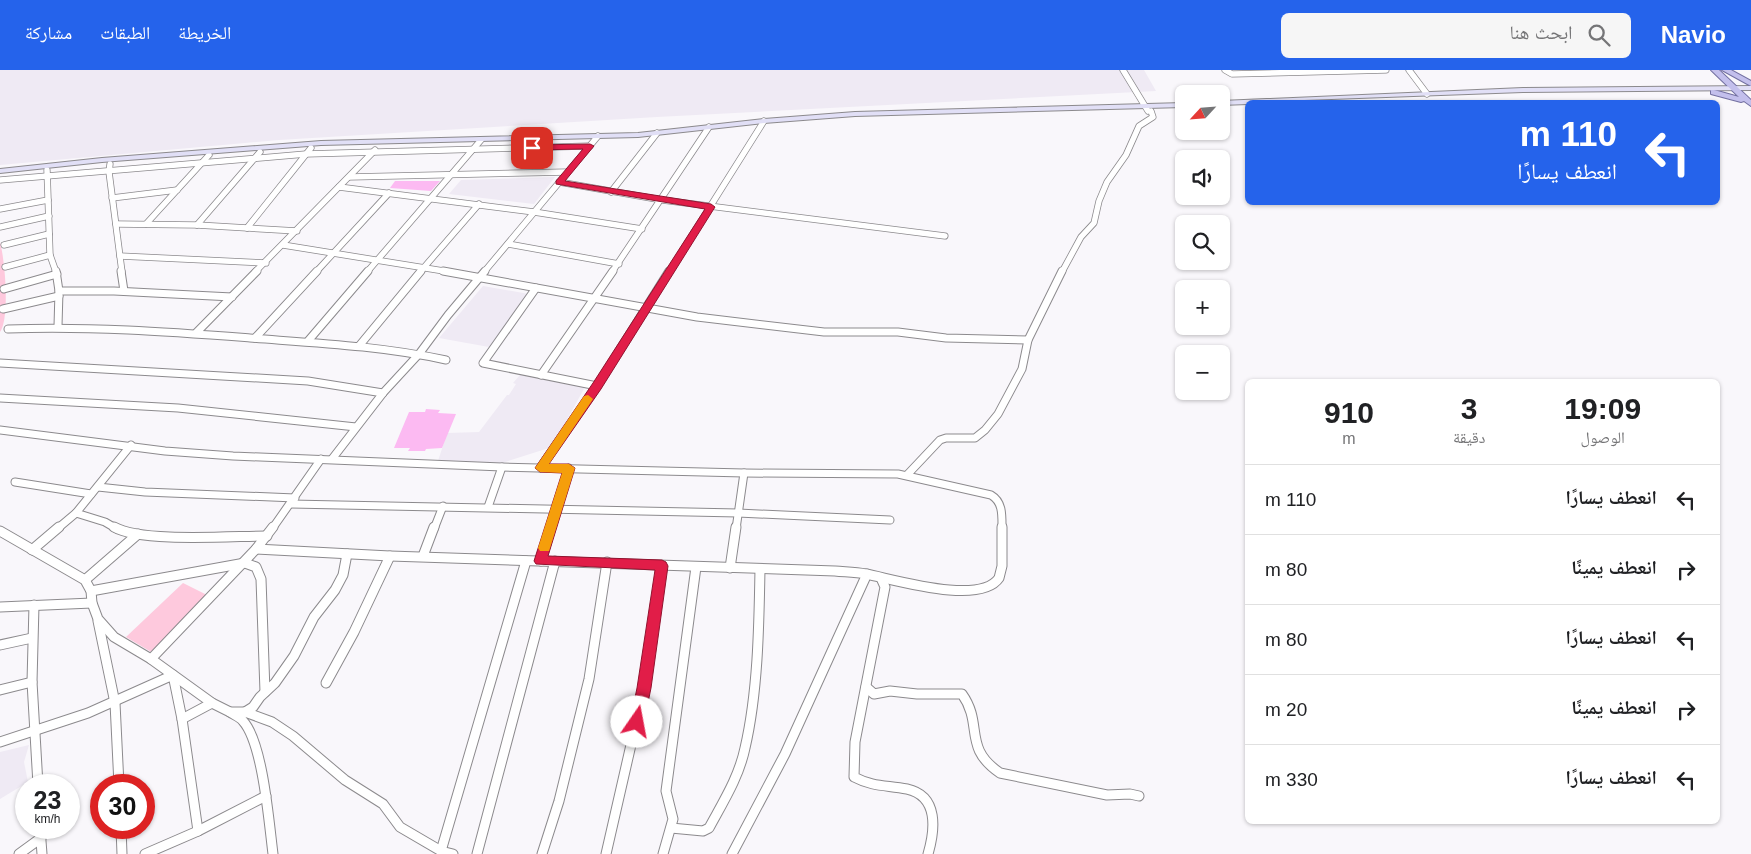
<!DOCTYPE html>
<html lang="ar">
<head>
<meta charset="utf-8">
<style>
  :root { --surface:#fff; --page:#f6f6f6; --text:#202124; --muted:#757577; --line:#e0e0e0; --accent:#2563eb }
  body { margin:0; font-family:Arial,"Noto Naskh Arabic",sans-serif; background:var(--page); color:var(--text); direction:rtl; height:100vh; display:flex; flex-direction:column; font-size:19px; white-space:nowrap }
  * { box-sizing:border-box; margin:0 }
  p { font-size:16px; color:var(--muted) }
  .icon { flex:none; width:28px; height:28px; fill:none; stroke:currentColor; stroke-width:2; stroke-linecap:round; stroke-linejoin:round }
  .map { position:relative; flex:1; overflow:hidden; direction:ltr }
  .panel { position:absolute; left:1245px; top:309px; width:475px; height:445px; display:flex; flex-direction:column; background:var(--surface); border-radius:8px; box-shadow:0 1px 4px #0004; direction:rtl }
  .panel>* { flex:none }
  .hud { position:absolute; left:1245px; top:30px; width:475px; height:105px; border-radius:8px; box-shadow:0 1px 4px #0004; direction:rtl; background:#2563eb; color:#fff; overflow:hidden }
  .needle { width:32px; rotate:244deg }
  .tools { position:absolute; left:1175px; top:15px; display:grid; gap:10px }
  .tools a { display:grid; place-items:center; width:55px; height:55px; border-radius:8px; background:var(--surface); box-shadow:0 1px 4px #0004; font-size:25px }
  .speed { position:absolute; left:15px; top:704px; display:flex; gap:10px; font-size:25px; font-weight:700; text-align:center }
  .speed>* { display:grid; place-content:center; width:65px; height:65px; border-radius:50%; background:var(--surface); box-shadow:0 1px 4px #0004; line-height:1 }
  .speed small { font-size:12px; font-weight:400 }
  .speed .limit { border:8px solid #d22; background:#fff; color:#111 }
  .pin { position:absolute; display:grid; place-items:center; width:42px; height:42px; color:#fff; margin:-21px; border-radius:10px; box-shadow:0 2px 8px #0006 }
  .me { position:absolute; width:55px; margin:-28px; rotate:12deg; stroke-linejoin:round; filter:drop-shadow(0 0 4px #0008) }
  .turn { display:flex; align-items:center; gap:18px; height:105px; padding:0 20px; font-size:22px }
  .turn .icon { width:65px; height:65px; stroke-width:2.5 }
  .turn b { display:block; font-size:35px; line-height:42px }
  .eta { display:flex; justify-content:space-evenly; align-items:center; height:85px; text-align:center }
  .eta b { font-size:30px; font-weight:800; line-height:35px }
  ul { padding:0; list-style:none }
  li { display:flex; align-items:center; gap:15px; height:70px; padding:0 20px; border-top:1px solid var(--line) }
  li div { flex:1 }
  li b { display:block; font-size:19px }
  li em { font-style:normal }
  header { display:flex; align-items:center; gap:30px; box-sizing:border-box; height:70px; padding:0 25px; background:var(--accent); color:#fff }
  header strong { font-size:24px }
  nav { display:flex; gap:28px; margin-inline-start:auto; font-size:18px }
  .search { width:350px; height:45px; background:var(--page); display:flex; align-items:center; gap:12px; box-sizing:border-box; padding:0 18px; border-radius:8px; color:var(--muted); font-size:19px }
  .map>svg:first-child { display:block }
  .built { fill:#efeaf4 }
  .green { fill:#fec9dd }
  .building { fill:#fcbaf2 }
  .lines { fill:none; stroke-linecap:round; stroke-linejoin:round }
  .minor-far2-casing { stroke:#8c8a8d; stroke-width:7 }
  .minor-far1-casing { stroke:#8c8a8d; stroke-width:9 }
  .minor-casing { stroke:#8c8a8d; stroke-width:11 }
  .secondary-casing { stroke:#8c8a8d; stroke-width:2 }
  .primary-casing { stroke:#7370a1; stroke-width:2 }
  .minor-far2 { stroke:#fff; stroke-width:5.5 }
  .minor-far1 { stroke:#fff; stroke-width:7 }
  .minor { stroke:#fff; stroke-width:9 }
  .secondary { fill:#e1dff6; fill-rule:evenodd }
  .primary { fill:#c3bfec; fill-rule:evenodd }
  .route { fill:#e11d48; stroke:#92132f }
  .slow { fill:#f59e0b }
</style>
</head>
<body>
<header>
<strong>Navio</strong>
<div class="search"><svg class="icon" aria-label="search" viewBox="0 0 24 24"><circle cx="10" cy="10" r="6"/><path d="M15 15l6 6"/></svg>ابحث هنا</div>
<nav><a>الخريطة</a><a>الطبقات</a><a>مشاركة</a></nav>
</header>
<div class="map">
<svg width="1751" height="784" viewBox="0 0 1751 784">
  <rect width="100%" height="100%" fill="#f9f7fb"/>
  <g class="built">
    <path d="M 0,0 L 1144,0 L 1156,21 L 657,47 L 279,70 L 0,95 Z"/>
    <path d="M 555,107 L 534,134 L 449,124 L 461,110 Z"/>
    <path d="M 483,216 L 529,224 L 489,277 L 439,268 Z"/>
    <path d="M 520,305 L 585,317 L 552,377 L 502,393 L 438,391 L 447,363 L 479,362 L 507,325 L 509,325 L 516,314 L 513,313 Z"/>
    <path d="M 29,675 L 24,692 L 28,712 L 0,729 L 0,682 Z"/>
  </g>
  <g class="green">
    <path d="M 0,172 C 5,190 10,248 0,262 Z"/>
    <path d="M 183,513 L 211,527 L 153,583 L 126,567 Z"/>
  </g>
  <g class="building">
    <path d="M 395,111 L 440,111 L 431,121 L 390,118 Z"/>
    <path d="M 426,339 L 440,340 L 438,343 L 456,344 L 442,378 L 426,379 L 425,381 L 408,381 L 410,378 L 394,378 L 409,342 L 425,342 Z"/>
  </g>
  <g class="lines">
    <g class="minor-far2-casing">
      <g id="minor-far2">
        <path d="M 1123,0 L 1148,41"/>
        <path d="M 1225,0 L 1232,4 L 1386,0"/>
        <path d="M 1409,0 L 1427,24"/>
        <path d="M 110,94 L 109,102 L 122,202"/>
        <path d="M 47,100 L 50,185 L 56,202"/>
        <path d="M 350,107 L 567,102"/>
        <path d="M 0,110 L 306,84 L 590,76"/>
        <path d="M 559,112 L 662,130 L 945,166"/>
        <path d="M 339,117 L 534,142 L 642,159"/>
        <path d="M 611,122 L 657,63"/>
        <path d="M 112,128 L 177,120"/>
        <path d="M 0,139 L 48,130"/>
        <path d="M 116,154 L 197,155 L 297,161"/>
        <path d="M 146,154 L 209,85"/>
        <path d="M 197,155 L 260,82"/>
        <path d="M 0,157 L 49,146"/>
        <path d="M 247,158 L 311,78"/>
        <path d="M 508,174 L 619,194"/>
        <path d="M 4,175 L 49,164"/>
        <path d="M 283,175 L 450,202"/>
        <path d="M 120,186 L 266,193"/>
        <path d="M 5,197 L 50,185"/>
        <path d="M 255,202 L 375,80"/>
        <path d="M 316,202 L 389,123"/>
        <path d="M 367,202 L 481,70"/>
        <path d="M 420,202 L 479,134"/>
        <path d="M 484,202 L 598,66"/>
        <path d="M 612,202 L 709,57"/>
        <path d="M 669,202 L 764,51"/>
        <path d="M 1062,202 L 1081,167 L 1094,153 L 1099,131 L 1107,112 L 1126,85 L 1139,56 L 1153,47 L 1151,41"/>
      </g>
    </g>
    <g class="minor-far1-casing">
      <g id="minor-far1">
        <path d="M 56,201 L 59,221 L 58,256"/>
        <path d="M 121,201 L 124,221"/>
        <path d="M 443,201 L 697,247 L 824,262 L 898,262 L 946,268 L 1028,270"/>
        <path d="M 536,218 L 483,293 L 597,316"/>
        <path d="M 4,219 L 57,204"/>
        <path d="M 59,221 L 114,221 L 232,227"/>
        <path d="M 3,239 L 59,226"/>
        <path d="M 8,259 C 89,256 169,262 250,268 C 316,273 381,276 446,290"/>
        <path d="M 196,263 L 257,201"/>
        <path d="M 255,268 L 317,201"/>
        <path d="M 308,271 L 368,201"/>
        <path d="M 359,276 L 421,201"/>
        <path d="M 0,293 L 308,311 L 383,323"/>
        <path d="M 541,305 L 613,201"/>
        <path d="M 0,328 L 178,338 L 356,357"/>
        <path d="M 0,360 L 165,381 L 233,386 L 502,397 L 744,403 L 898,404 L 991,425 C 1003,432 1002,445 1002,459"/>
        <path d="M 332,389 L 383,323 L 419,284 L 448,245 L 485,201"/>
        <path d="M 540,398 L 597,316 L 669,201"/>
        <path d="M 907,405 L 940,370 L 946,368 L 975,368 L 985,360 L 998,344 L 1022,299 L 1028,270 L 1062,201"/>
        <path d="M 15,412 L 91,424"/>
        <path d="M 98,417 L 145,422 L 295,428"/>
        <path d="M 291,434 L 738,443 L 890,450"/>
        <path d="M 488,437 L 502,397"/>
        <path d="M 76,443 L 105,452 L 117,459"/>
        <path d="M 57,459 L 76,443 L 131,375"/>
        <path d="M 272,459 L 321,389"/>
        <path d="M 434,459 L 443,436"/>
        <path d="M 551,459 L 569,398"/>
        <path d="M 736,459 L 744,403"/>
      </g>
    </g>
    <g class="minor-casing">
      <g id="minor">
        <path d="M 114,457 C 142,473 232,466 267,466"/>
        <path d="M 0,461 L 85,510 L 91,521 L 92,533 L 98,549 L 114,567 L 151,589 L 212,633 L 230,642 L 245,642 L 272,652 L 293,666 L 345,710 L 383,734 L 400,757 L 441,781 L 453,784"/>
        <path d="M 256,479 L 390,486 L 835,501 C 845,502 855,502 866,504 C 893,509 980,536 999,508 L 1002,496 L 1002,457"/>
        <path d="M 32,480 L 59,457"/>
        <path d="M 423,486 L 434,457"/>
        <path d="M 541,491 L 551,457"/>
        <path d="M 730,498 L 736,457"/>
        <path d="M 881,508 L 885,517 L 855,672 L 854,707 C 873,717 887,715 907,719 C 939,726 935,760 928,784"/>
        <path d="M 85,510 L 138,464"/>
        <path d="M 91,521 L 245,493 L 256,497 L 261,509 L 265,622"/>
        <path d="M 34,535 L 32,612 L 38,715"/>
        <path d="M 0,537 L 92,533"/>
        <path d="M 98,551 L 115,633 L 119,715"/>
        <path d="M 0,575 L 32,568"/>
        <path d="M 151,589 L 256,479 L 273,457"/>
        <path d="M 326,613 L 354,562 L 390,486"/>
        <path d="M 866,617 L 874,624 L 890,621 L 917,624 L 962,624 C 984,655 962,677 1000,703 L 1107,725 L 1130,724 L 1139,726"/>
        <path d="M 0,620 L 32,612"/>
        <path d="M 230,642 C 234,645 240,647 243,651 C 263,673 269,753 273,784"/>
        <path d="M 245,642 L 253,637 L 260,627 L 275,613 L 294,586 L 314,547 L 335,520 L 343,505 L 347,484"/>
        <path d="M 182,649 L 212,633"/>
        <path d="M 0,672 L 88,643 L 173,605 L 182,649 L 198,761"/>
        <path d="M 40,758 L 42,784"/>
        <path d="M 121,758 L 122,784"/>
        <path d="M 671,758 L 703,761 L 709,758 C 723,732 739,707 745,678 C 758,622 759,556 760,499"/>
        <path d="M 441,781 L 526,491"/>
        <path d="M 19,784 L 41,768"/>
        <path d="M 145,784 L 198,761 L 266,726"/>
        <path d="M 477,784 L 555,491"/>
        <path d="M 542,784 L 559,731 L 589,609 L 607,492"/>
        <path d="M 606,784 L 644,618 L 662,496"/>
        <path d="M 663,784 L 673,749 L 666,721 L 696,497"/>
        <path d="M 732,784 L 785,684 L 867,504"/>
      </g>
    </g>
    <g class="secondary-casing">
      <g id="secondary">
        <path d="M 1751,16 L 1751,20 L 1523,22 L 1248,32 L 1248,34 L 1221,35 L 1221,31 L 1523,18 Z"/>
        <path d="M 1184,33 L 1184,37 L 855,46 L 764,53 L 638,67 L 321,75 L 102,92 L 0,103 L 0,99 L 102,88 L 321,71 L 638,63 L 764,49 L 855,42 Z"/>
      </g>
    </g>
    <g class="primary-casing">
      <g id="primary">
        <path d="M 1711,0 L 1719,0 L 1751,30 L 1751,36 L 1744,31 L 1741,32 L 1711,24 L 1711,20 L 1714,20 L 1739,27 Z"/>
        <path d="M 1722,0 L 1731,0 L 1751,11 L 1751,16 Z"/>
      </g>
    </g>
    <use href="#minor-far2" class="minor-far2"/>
    <use href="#minor-far1" class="minor-far1"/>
    <use href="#minor" class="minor"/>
    <use href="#secondary" class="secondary"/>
    <use href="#primary" class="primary"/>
  </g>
  <path class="route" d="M 590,74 L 594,76 L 565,111 L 711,134 L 715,137 L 601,319 L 549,394 L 569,394 L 575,398 L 548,486 L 662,490 L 666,492 L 668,496 L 651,618 L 644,652 L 642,657 L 637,659 L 632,657 L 630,652 L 637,618 L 655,500 L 536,494 L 534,491 L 562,403 L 540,402 L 535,398 L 593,313 L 705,139 L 556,114 L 556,111 L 583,79 L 532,80 L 527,78 L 532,75 Z"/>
  <path class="slow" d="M 588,325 L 593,329 L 549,394 L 569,394 L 575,398 L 550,478 L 549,481 L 540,481 L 538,478 L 562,403 L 540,402 L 535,398 L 584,326 Z"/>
</svg>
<div class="tools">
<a><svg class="needle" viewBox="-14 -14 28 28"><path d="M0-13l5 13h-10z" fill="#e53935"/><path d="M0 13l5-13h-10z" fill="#757577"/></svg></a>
<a><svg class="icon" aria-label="sound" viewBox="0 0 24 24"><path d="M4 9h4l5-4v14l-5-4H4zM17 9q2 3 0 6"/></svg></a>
<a><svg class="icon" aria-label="search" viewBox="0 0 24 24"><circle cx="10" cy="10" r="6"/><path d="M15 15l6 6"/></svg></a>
<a>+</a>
<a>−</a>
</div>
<div class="speed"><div>23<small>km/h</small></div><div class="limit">30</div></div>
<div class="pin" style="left:532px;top:78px;background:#d93025"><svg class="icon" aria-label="arrive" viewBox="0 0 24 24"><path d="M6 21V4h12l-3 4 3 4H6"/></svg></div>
<svg class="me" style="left:637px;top:652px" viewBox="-20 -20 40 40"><circle r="19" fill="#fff"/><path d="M0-13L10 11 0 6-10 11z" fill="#e11d48"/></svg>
<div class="hud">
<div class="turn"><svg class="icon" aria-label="left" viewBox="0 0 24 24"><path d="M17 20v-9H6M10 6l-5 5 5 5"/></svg><div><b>110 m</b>انعطف يسارًا</div></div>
</div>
<section class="panel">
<div class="eta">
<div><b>19:09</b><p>الوصول</p></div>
<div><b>3</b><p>دقيقة</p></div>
<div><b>910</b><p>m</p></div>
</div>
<ul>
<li><svg class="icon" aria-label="left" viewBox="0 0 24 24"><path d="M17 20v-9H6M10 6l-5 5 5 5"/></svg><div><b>انعطف يسارًا</b></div><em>110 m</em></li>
<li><svg class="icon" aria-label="right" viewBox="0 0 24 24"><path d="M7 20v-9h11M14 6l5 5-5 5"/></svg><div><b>انعطف يمينًا</b></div><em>80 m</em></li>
<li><svg class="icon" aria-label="left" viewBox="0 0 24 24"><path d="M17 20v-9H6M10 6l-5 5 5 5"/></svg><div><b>انعطف يسارًا</b></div><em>80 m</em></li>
<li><svg class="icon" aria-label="right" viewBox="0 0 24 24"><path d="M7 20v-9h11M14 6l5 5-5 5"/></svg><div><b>انعطف يمينًا</b></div><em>20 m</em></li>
<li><svg class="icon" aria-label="left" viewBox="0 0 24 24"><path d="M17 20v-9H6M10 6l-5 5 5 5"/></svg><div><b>انعطف يسارًا</b></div><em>330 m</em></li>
</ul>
</section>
</div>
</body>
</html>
